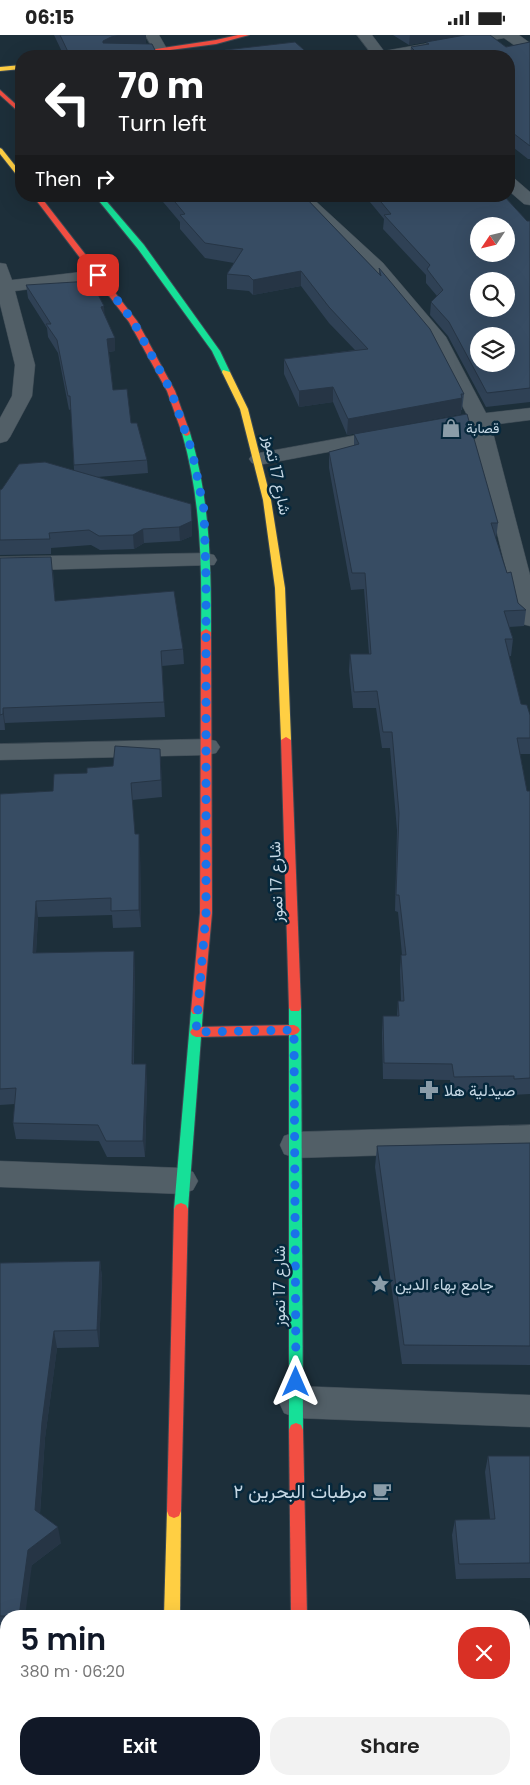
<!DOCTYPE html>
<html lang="en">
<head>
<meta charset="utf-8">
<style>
  :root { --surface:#fff; --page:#f2f2f2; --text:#222; --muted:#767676; --accent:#111827 }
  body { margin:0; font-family:Poppins,Vazirmatn,sans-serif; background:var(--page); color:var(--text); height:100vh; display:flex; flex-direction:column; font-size:19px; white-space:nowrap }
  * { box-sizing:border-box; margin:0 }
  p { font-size:16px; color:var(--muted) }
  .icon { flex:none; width:28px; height:28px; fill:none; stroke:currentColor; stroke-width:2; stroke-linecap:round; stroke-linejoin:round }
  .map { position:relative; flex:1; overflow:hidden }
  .sheet { position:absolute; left:0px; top:1575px; width:530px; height:175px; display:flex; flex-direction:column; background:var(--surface); border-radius:20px 20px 0 0; box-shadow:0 5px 20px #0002 }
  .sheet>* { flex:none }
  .banner { position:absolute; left:15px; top:15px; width:500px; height:152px; border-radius:20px; box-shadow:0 5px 20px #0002; background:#202124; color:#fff; overflow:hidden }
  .needle { width:32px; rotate:235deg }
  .fabs { position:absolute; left:470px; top:182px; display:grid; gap:10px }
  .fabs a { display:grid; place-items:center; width:45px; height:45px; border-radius:50%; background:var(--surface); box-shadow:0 5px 20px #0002; font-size:25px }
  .pin { position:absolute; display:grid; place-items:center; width:42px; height:42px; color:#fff; margin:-21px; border-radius:10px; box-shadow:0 2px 8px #0006 }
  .me { position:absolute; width:55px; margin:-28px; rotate:0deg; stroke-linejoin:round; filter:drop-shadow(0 0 4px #0008) }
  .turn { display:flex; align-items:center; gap:18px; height:105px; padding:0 20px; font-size:22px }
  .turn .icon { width:65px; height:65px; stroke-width:2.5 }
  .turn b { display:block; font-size:35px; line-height:42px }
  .then { display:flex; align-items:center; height:48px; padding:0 20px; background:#0003; gap:10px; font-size:19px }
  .round { display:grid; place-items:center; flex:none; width:52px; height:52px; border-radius:20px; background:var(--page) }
  .overview { display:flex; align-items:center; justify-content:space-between; height:85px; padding:0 20px }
  h1 { font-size:30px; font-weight:600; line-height:38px; color:var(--accent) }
  .primary-button { display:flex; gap:10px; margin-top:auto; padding:10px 20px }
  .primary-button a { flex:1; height:58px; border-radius:20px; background:var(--accent); color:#fff; font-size:20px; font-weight:600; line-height:58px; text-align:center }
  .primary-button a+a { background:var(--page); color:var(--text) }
  .status { display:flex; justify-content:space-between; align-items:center; height:35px; padding:0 25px; background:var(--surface); direction:ltr }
  .status svg { height:14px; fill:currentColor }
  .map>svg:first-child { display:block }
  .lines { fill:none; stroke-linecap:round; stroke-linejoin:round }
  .street-casing { stroke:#3c4953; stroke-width:1 }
  .fast-casing { stroke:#3c4953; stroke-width:2 }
  .slow-casing { stroke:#3c4953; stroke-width:2 }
  .jam-casing { stroke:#3c4953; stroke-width:2 }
  .street { fill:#525f67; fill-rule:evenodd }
  .fast { fill:#16e098; fill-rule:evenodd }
  .slow { fill:#ffcf43; fill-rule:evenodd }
  .jam { fill:#f24e42; fill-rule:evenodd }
  .wall { fill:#2f4155 }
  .shaded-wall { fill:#263545 }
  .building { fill:#374c63; stroke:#263545; fill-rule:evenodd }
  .route { stroke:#1a73e8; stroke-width:9; stroke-dasharray:0 16.2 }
  .labels { text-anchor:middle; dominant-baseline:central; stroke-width:5; stroke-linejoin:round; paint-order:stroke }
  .far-poi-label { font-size:14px; fill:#c5d7e4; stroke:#06283c; text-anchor:start }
  .street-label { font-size:16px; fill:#c5d7e4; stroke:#06283c }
  .poi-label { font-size:16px; fill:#c5d7e4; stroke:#06283c; text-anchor:start }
  .near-poi-label { font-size:19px; fill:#c5d7e4; stroke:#06283c; text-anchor:end }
</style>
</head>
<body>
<div class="status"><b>06:15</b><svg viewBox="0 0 49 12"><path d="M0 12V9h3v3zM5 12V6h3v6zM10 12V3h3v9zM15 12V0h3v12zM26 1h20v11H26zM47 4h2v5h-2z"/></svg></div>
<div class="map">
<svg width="530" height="1750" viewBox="0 0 530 1750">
  <rect width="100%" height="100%" fill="#1d2f3a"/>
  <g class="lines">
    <g class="street-casing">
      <g id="street">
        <path d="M 145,0 L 159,0 L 171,21 L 157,21 Z"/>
        <path d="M 357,0 L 372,0 L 384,16 L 474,0 L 519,0 L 530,8 L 530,19 L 525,18 L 504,3 L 404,21 L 373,21 Z"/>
        <path d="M 509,143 L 515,144 L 530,157 L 530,170 L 524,169 L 509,156 Z"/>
        <path d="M 292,161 L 310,161 L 383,228 L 446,302 L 486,378 L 530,373 L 530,385 L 491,390 L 530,540 L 530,591 L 522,589 L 518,584 L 471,392 L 455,391 L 452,387 L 455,383 L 467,380 L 430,308 L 371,236 Z"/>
        <path d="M 0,228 L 6,229 L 12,245 L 98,235 L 104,236 L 107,240 L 104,244 L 98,245 L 15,256 L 35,330 L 32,361 L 10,402 L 7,406 L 0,408 L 0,383 L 12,361 L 15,330 L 0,269 Z"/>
        <path d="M 390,394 L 397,396 L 400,400 L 397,404 L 259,430 L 252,428 L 249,424 L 252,420 L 259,418 Z"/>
        <path d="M 206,518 L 214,520 L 217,525 L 214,530 L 0,536 L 0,522 Z"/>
        <path d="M 207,704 L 216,706 L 220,712 L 216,718 L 207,720 L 0,725 L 0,709 Z"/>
        <path d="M 530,1090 L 530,1116 L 295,1123 L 284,1119 L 280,1110 L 284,1101 L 295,1097 Z"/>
        <path d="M 0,1126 L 182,1133 L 193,1137 L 198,1146 L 193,1155 L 182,1159 L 0,1152 Z"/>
        <path d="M 296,1351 L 530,1360 L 530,1392 L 296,1383 L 284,1378 L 279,1367 L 284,1356 Z"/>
      </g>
    </g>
    <g class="fast-casing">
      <g id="fast">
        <path d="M 95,161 L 102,161 L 144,210 L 220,316 L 230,337 L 229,339 L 223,339 L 212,316 L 138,214 Z"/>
        <path d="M 186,395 L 190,398 C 210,464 211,529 211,597 L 206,600 L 201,597 C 202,529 201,464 182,398 Z"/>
        <path d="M 295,968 L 299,970 L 301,973 L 303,1395 L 301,1400 L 296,1402 L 291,1400 L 289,1395 L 289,973 L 291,970 Z"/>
        <path d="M 197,971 L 201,973 L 203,976 L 188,1174 L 186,1178 L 181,1180 L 176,1178 L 174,1174 L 191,976 L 193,973 Z"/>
      </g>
    </g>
    <g class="slow-casing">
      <g id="slow">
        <path d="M 21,30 L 21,34 L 0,36 L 0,32 Z"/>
        <path d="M 0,113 L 2,114 L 21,138 L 21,144 L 19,143 L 0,119 Z"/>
        <path d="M 223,335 L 230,337 L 248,374 L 271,465 L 285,553 L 291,705 L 286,708 L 281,705 L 275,553 L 263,465 L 240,374 L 222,337 Z"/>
        <path d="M 174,1469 L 179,1471 L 181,1476 L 180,1581 L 164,1581 L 167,1476 L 169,1471 Z"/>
        <rect x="161" y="1744" width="16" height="6"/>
        <rect x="294" y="1744" width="16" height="6"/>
      </g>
    </g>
    <g class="jam-casing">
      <g id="jam">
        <path d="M 238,0 L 249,0 L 216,9 L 124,21 L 109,21 L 216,5 Z"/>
        <path d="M 0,55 L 21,74 L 21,79 L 0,60 Z"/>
        <path d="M 33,161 L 40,161 L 137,286 L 175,356 L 190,398 L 189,400 L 186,401 L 182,398 L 167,356 L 129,287 Z"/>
        <path d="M 206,594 L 211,597 L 212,878 L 203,976 L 201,979 L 193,979 L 191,976 L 200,878 L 201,597 Z"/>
        <path d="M 286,702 L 291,705 L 301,973 L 299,976 L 291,976 L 289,973 L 281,705 Z"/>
        <path d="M 294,990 L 298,992 L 300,995 L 298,998 L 294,1000 L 196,1002 L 192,1000 L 190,997 L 192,994 L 196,992 Z"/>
        <path d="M 181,1168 L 186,1170 L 188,1174 L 181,1476 L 179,1481 L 174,1483 L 169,1481 L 167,1476 L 174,1174 L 176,1170 Z"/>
        <path d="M 296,1388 L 301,1390 L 303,1395 L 307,1581 L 291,1581 L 289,1395 L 291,1390 Z"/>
      </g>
    </g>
    <use href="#street" class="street"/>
    <use href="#fast" class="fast"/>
    <use href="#slow" class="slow"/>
    <use href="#jam" class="jam"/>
  </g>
  <g class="wall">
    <path d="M 54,0 L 146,0 L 146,9 L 158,21 L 64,21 Z"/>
    <path d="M 393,0 L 463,0 L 409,10 Z"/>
    <path d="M 426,7 L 506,12 L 530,7 L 530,124 L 528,124 L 509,109 L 509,21 L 410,21 L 411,12 L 426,9 Z"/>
    <path d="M 225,15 L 311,21 L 225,21 Z"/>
    <path d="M 158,161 L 304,161 L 379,239 L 379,233 L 464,359 L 462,375 L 461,375 L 461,379 L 347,400 L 333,367 L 299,372 L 284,339 L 284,324 L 355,315 L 329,288 L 301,251 L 253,260 L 249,256 L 227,254 L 227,239 L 234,228 L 205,223 L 180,194 L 180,187 Z"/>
    <path d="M 365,161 L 504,161 L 527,186 L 530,186 L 530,367 L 486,372 L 448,301 L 430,280 L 431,267 L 437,261 L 426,248 L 426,240 L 383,194 L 384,184 Z"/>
    <path d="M 26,250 L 105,282 L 115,316 L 109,317 L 113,355 L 131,388 L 147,425 L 148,438 L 97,442 L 191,469 L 192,501 L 180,506 L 144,508 L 134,514 L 100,515 L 91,510 L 51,513 L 51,519 L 0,520 L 0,455 L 74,435 L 71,374 L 69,375 L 58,318 L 48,302 L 47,293 L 28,263 Z"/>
    <path d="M 354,399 L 498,488 L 496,504 L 507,538 L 518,568 L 526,575 L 524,591 L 509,592 L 513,604 L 511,621 L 509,621 L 521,669 L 530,680 L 530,719 L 520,719 L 527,756 L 530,756 L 530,1059 L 511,1060 L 511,1057 L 452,1058 L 450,1045 L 383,1044 L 382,998 L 383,981 L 397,981 L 398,966 L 401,966 L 400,936 L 401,920 L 402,920 L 398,877 L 395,876 L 397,795 L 390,713 L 382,713 L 376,673 L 353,673 L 349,636 L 350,619 L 369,619 L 364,554 L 351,555 L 329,433 L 329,417 L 354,411 Z"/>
    <path d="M 0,523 L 53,536 L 55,566 L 183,614 L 184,629 L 162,631 L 165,682 L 5,688 L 5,695 L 0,695 Z"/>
    <path d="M 161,731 L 162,762 L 132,765 L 135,799 L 140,816 L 141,892 L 113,893 L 112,880 L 38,882 L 36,918 L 135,932 L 134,1029 L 147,1045 L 145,1122 L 107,1122 L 99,1106 L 16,1104 L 13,1088 L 15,1069 L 0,1070 L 0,759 L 53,756 L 87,738 Z"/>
    <path d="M 530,1108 L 530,1330 L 402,1329 L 375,1132 L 377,1111 Z"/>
    <path d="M 100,1226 L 102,1243 L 99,1312 L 57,1313 L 45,1403 L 40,1479 L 61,1508 L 32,1530 L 6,1581 L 6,1596 L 0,1596 L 0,1228 Z"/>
    <path d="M 488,1421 L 530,1421 L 530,1543 L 456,1544 L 452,1500 L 455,1485 L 490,1484 L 485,1437 Z"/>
    <path d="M 524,1603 L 530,1750 L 521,1750 L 520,1744 L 524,1744 Z"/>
  </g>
  <g class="shaded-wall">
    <path d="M 121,0 L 146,0 L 146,10 L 103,8 L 103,6 L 111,2 Z"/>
    <path d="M 410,0 L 463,0 L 409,10 Z"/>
    <path d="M 301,236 L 301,251 L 253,260 L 253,245 Z"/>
    <path d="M 104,271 L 105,284 L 101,272 Z"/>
    <path d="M 115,303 L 115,316 L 108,317 L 107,304 Z"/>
    <path d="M 333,352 L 333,367 L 299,372 L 299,356 Z"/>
    <path d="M 462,363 L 461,379 L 347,400 L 348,384 Z"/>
    <path d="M 192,486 L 192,501 L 180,506 L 179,492 Z"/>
    <path d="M 143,494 L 144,508 L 134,514 L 133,500 Z"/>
    <path d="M 3,673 L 5,688 L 5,695 L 3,679 Z"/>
    <path d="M 160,714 L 161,731 L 162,762 L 161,745 Z"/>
    <path d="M 139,799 L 140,816 L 141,892 L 139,875 Z"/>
    <path d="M 36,866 L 38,882 L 35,935 L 33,918 Z"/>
    <path d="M 134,916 L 135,932 L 133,1045 L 132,1029 Z"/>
    <path d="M 146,1029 L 147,1045 L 145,1122 L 143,1106 Z"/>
    <path d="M 100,1226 L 102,1243 L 99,1312 L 97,1295 Z"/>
    <path d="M 54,1296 L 57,1313 L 45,1403 L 39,1491 L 35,1475 L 42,1387 Z"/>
    <path d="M 58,1492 L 61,1508 L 32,1530 L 25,1581 L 19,1581 L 28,1515 Z"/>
    <path d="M 29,1744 L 34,1744 L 34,1750 L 28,1750 Z"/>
  </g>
  <g class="building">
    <path d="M 60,0 L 121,0 L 111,2 L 103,6 L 103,8 L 152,9 L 158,21 L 70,21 Z"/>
    <path d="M 465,0 L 490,0 L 506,12 L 530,7 L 530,111 L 509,95 L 509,21 L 420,21 L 411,12 L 429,9 L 426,7 Z"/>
    <path d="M 295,7 L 311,21 L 230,21 L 225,15 Z"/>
    <path d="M 173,20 L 174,21 L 159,21 Z"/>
    <path d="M 170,161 L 304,161 L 381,241 L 379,233 L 430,294 L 464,359 L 461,359 L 462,363 L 348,384 L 333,352 L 299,356 L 284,324 L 368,314 L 329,272 L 301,236 L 253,245 L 249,241 L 227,239 L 243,214 L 205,208 L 180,180 L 185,179 Z"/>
    <path d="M 376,161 L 504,161 L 527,186 L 530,186 L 530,353 L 487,358 L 449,287 L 431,267 L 443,255 L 427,234 L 430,230 L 384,180 L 391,179 ZM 479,191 L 506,191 L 506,219 L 479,219 ZM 479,246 L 506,246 L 506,274 L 479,274 ZM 479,301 L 506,301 L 506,329 L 479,329 Z"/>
    <path d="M 91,246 L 104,271 L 101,272 L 115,303 L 107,304 L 113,355 L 127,354 L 131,388 L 137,388 L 147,425 L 74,430 L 70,361 L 68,361 L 57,305 L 46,289 L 51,289 L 26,250 Z"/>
    <path d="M 467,379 L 498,488 L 491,488 L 507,538 L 511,537 L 518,568 L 526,575 L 504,576 L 513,604 L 505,604 L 521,669 L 527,670 L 530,680 L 530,703 L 517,703 L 527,756 L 530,756 L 530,1043 L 514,1044 L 514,1041 L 454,1042 L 452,1029 L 384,1028 L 383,981 L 399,981 L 398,966 L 404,966 L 401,920 L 406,920 L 399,860 L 396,860 L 399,778 L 392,697 L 383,697 L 377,656 L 354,657 L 350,619 L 371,619 L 365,538 L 352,538 L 329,417 L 359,409 L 354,399 Z"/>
    <path d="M 45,427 L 191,469 L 192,486 L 179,492 L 143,494 L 133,500 L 99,501 L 89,495 L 49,498 L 50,504 L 0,505 L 0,455 L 2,454 L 19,429 Z"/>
    <path d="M 51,522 L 55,566 L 174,556 L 183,614 L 161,616 L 164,667 L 3,673 L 3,679 L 0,680 L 0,523 Z"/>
    <path d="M 115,711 L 160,714 L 161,745 L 131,748 L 135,799 L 139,799 L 139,875 L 111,876 L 111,863 L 36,866 L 33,918 L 134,916 L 132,1029 L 146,1029 L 143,1106 L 106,1106 L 98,1090 L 13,1088 L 16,1053 L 0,1054 L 0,759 L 53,756 L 54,739 L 87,738 L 87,733 L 113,731 Z"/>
    <path d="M 530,1108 L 530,1311 L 404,1310 L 377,1111 Z"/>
    <path d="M 100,1226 L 97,1295 L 54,1296 L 42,1387 L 35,1475 L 58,1492 L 28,1515 L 19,1581 L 0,1581 L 0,1228 Z"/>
    <path d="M 488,1421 L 530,1421 L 530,1528 L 459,1529 L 455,1485 L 495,1484 Z"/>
    <path d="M 530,1602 L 530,1750 L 527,1750 L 524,1724 L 524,1603 Z"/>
    <path d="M 0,1641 L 6,1641 L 6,1744 L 29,1744 L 28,1750 L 0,1750 Z"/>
  </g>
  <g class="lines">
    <path class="route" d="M 98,240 L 133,286 L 171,356 L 192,416 L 204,475 L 206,544 L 206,878 L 196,997 L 294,995 L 296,1347"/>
  </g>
  <defs>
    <g id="shop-bare" transform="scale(1.5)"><path d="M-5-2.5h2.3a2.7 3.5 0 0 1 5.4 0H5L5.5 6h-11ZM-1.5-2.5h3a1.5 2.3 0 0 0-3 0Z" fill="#8a9ca8" stroke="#06283c" stroke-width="2.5" paint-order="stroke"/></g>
    <g id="pharmacy-bare" transform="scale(1.5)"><path d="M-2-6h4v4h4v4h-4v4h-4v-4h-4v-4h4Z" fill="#8a9ca8" stroke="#06283c" stroke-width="2.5" paint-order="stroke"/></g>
    <g id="sight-bare" transform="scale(1.5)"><path d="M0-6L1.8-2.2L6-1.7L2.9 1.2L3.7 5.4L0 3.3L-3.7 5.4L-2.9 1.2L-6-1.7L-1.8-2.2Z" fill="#8a9ca8" stroke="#06283c" stroke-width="2.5" paint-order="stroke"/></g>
    <g id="cafe-bare" transform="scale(1.5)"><path d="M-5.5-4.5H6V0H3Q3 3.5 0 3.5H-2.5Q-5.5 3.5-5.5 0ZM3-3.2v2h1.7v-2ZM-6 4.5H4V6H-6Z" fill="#8a9ca8" stroke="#06283c" stroke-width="2.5" paint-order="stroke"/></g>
  </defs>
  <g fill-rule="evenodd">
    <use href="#shop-bare" x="451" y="393"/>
    <use href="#pharmacy-bare" x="429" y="1055"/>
    <use href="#sight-bare" x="380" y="1249"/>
    <use href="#cafe-bare" x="382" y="1456"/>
  </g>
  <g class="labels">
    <g class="far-poi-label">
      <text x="466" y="393">قصابة</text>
    </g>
    <g class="street-label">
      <text transform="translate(277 440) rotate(78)">شارع 17 تموز</text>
      <text transform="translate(276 847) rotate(-92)">شارع 17 تموز</text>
      <text transform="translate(279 1251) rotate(-90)">شارع 17 تموز</text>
    </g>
    <g class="poi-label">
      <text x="444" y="1055">صيدلية هلا</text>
      <text x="395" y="1249">جامع بهاء الدين</text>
    </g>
    <g class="near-poi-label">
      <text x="367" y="1456">مرطبات البحرين ٢</text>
    </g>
  </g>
</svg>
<div class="fabs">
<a><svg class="needle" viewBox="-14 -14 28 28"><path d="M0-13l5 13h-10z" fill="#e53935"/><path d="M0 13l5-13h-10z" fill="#767676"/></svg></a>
<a><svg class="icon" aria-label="search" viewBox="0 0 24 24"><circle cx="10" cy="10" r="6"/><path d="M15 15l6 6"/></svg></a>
<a><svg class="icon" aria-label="layers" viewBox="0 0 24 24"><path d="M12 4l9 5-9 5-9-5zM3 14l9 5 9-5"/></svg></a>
</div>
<div class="pin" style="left:98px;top:240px;background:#d93025"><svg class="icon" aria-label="arrive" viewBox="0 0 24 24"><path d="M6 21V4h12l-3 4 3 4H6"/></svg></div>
<svg class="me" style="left:296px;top:1347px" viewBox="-20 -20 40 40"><path d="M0-17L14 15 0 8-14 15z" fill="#1a73e8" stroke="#fff" stroke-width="4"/></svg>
<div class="banner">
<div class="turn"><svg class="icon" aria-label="left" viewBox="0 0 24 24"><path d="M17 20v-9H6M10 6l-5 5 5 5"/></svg><div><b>70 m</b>Turn left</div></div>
<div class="then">Then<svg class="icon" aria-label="right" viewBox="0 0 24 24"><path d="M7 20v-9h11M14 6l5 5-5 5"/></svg></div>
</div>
<section class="sheet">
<div class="overview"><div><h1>5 min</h1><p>380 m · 06:20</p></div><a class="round" style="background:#d93025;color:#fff"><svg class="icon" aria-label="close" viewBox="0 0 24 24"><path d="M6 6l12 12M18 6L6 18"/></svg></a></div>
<div class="primary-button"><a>Exit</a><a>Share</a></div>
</section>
</div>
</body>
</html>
